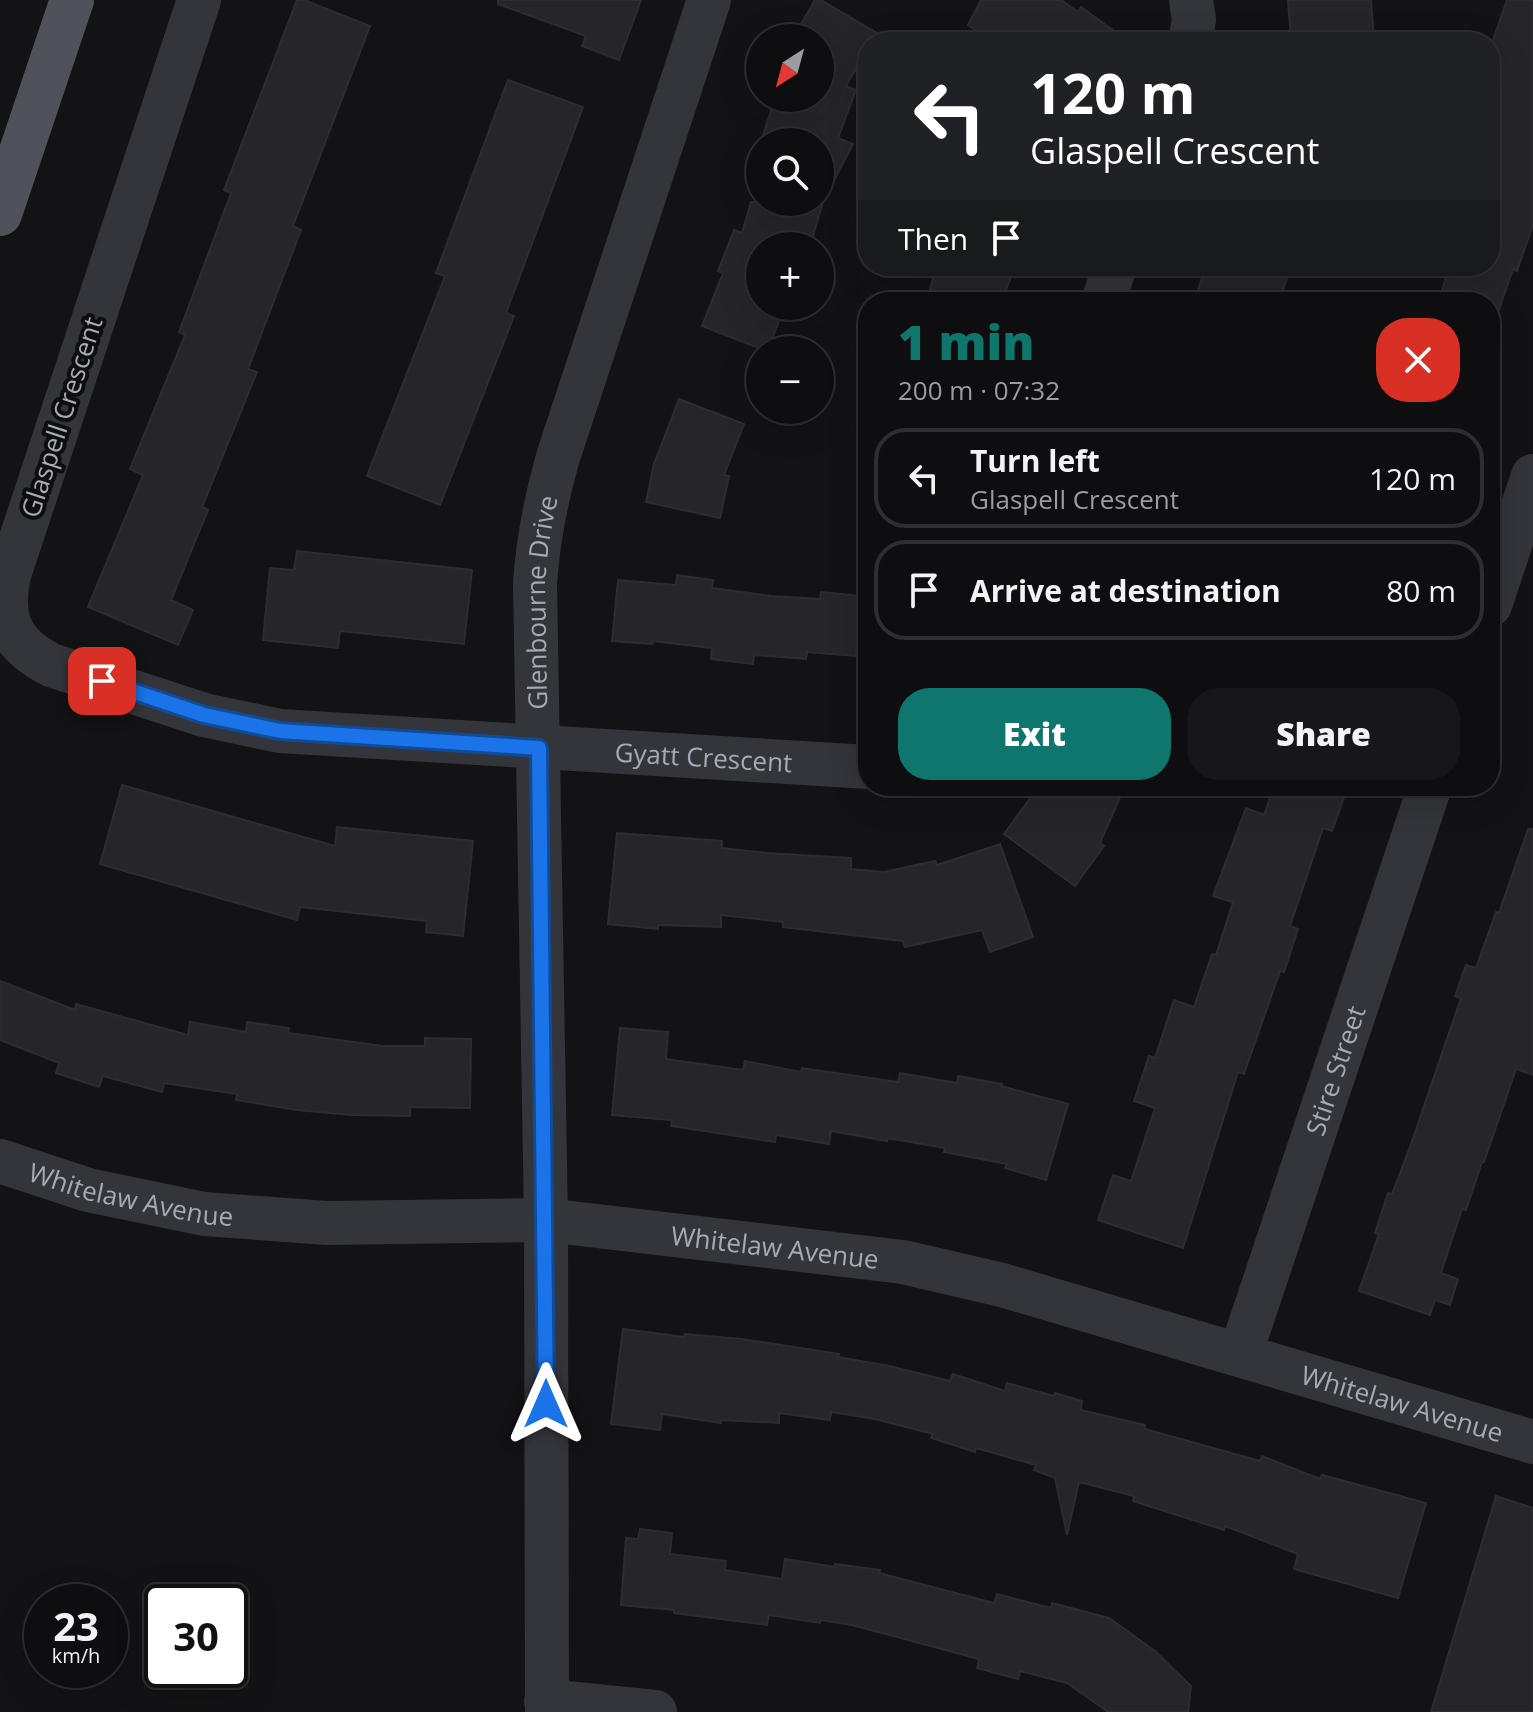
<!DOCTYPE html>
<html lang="en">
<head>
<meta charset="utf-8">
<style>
  :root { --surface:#0e0e10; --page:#171719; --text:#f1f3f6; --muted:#9b9c9f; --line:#2e2e30; --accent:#0f766e }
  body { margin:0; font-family:"Open Sans",sans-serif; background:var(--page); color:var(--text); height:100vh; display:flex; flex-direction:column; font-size:30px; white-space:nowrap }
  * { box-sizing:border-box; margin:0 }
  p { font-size:26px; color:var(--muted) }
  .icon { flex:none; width:44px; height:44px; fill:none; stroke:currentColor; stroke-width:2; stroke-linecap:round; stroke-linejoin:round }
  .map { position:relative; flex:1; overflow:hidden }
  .side { position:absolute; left:858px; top:292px; width:642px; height:504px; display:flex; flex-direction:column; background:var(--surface); border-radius:32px; box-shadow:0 8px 32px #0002,0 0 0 2px var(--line) }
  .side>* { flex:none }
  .banner { position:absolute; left:858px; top:32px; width:642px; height:244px; border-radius:32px; box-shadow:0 8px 32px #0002,0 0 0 2px var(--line); background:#202124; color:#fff; overflow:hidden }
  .needle { width:52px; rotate:216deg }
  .buttons { position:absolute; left:746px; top:24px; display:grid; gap:16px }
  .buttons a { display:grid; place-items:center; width:88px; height:88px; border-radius:50%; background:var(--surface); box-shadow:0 8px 32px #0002,0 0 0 2px var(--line); font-size:40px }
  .speed { position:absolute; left:24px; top:1584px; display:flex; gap:16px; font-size:40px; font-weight:700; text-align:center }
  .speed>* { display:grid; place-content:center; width:104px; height:104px; border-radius:50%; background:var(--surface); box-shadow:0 8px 32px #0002,0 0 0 2px var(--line); line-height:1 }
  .speed small { font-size:20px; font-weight:400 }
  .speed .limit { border:4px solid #111; border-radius:12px; background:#fff; color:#111 }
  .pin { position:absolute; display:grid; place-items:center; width:68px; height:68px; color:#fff; margin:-34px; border-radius:16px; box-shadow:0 4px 12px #0006 }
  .me { position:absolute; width:88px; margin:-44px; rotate:0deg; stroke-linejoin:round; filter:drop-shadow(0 0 6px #0008) }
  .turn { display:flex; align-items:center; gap:28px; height:168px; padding:0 40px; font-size:36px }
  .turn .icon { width:104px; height:104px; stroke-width:2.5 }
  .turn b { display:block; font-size:56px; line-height:68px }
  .then { display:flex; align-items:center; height:76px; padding:0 40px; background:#0003; gap:16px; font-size:30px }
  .round { display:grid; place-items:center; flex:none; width:84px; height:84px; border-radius:32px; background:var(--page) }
  .summary { display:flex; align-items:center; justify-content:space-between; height:136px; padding:0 40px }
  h1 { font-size:48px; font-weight:800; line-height:60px; color:var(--accent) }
  .action { display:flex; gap:16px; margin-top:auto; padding:16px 40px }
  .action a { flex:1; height:92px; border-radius:32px; background:var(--accent); color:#fff; font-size:32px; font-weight:800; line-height:92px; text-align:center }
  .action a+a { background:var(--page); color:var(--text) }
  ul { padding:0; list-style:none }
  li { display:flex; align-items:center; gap:24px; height:100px; margin:0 16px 12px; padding:0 24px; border:4px solid var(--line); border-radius:32px }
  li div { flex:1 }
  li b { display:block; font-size:30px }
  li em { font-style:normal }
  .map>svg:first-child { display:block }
  .building { fill:#262629; stroke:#2d2d31; stroke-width:2 }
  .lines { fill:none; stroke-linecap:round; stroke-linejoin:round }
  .minor { stroke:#34353a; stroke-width:44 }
  .major { stroke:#505259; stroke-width:44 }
  .route-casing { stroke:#114b97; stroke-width:20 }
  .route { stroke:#1a73e8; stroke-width:14 }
  .labels { text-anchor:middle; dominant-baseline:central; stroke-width:8; stroke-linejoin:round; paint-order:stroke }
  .street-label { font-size:26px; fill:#a5abb5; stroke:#0e0e10 }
</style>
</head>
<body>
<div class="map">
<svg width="1533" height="1712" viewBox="0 0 1533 1712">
  <rect width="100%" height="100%" fill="#131315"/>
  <g class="building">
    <path d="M 297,0 L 304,0 L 370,26 L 293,226 L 301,230 L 248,369 L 257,372 L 202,507 L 208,510 L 171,600 L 193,610 L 178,645 L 88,607 L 143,475 L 130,469 L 185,335 L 179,332 L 231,193 L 224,190 Z"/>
    <path d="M 498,0 L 641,0 L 619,60 L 582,46 L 586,36 L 498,4 Z"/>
    <path d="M 815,0 L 821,0 L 877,33 L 871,42 L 868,42 L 868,48 L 846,86 L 856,90 L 838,138 L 853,144 L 823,202 L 810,246 L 760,246 L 760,306 L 771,306 L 783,310 L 768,350 L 764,350 L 702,326 L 723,273 L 718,271 L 734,230 L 742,233 L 751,202 L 820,202 L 820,142 L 761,142 L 775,98 L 820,98 L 820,38 L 793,38 Z"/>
    <path d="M 981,0 L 1061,0 L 1078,12 L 1081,7 L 1129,42 L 991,42 L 968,25 Z"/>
    <path d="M 1288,0 L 1371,0 L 1374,38 L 1291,42 Z"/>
    <path d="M 1507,0 L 1533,0 L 1533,225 L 1517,271 L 1513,269 L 1495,321 L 1490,320 L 1490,302 L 1438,302 L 1450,266 L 1490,266 L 1490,49 Z"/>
    <path d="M 508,80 L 583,107 L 506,313 L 514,316 L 440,505 L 367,476 L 445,276 L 436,273 Z"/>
    <path d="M 937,266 L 1015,266 L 1003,298 L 993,296 L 987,302 L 949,302 L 928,295 Z"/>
    <path d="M 1206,266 L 1291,266 L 1279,302 L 1194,302 Z"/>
    <path d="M 679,399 L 744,424 L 724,475 L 729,476 L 720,518 L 646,502 L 654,464 Z"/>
    <path d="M 297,551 L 472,570 L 464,644 L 340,631 L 338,648 L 263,640 L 270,568 L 294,570 Z"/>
    <path d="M 677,575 L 713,580 L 712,588 L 771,596 L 820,599 L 821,592 L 860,596 L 856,656 L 807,652 L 806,659 L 754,655 L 753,664 L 711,659 L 712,648 L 653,641 L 652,644 L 612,641 L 618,580 L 676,585 Z"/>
    <path d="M 122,785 L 335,846 L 337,827 L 473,841 L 463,936 L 426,932 L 427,921 L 300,907 L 297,920 L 100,864 Z"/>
    <path d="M 1039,786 L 1125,786 L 1100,843 L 1104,846 L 1075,886 L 1004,834 Z"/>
    <path d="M 1274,786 L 1348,786 L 1332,831 L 1323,828 L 1290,926 L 1298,929 L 1284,972 L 1280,971 L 1244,1074 L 1238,1072 L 1183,1248 L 1098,1220 L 1113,1175 L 1131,1181 L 1155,1108 L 1134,1101 L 1149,1056 L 1155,1058 L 1174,1000 L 1194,1007 L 1212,954 L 1216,955 L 1233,902 L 1213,896 L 1246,808 L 1264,815 Z"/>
    <path d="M 1528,829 L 1533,829 L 1533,1075 L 1516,1069 L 1484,1162 L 1482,1162 L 1466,1210 L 1462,1209 L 1441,1273 L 1458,1279 L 1450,1305 L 1435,1300 L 1430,1315 L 1359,1291 L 1379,1234 L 1375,1233 L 1388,1193 L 1392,1194 L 1410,1147 L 1461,998 L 1455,996 L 1466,965 L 1476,968 L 1496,912 L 1499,913 Z"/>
    <path d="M 617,833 L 722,841 L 722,848 L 766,853 L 851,858 L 851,869 L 884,872 L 935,861 L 937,865 L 1000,844 L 1033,937 L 990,952 L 982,930 L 905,947 L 903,941 L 783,927 L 783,922 L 721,915 L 721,927 L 658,925 L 658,929 L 608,924 Z"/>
    <path d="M 0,981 L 75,1010 L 76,1004 L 188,1035 L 190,1022 L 246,1032 L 247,1022 L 289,1028 L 288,1033 L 383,1046 L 425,1046 L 425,1038 L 471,1039 L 470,1108 L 410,1107 L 410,1116 L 352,1115 L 297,1110 L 236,1100 L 237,1094 L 164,1083 L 162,1092 L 103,1076 L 99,1087 L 56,1073 L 59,1063 L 0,1040 Z"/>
    <path d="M 620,1028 L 668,1032 L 666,1059 L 743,1070 L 745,1061 L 801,1072 L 802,1068 L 898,1082 L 900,1073 L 957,1083 L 958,1076 L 1002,1084 L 1001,1086 L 1068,1104 L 1046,1180 L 1005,1168 L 1007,1164 L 944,1152 L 945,1148 L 887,1138 L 887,1141 L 831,1131 L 829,1144 L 776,1135 L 775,1142 L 671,1126 L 672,1120 L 612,1115 Z"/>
    <path d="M 623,1329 L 684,1337 L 685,1334 L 742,1339 L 839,1354 L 838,1357 L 889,1366 L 950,1381 L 953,1374 L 1005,1391 L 1007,1383 L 1054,1396 L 1055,1393 L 1082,1401 L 1081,1410 L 1145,1425 L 1145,1429 L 1260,1461 L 1262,1456 L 1320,1479 L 1322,1475 L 1426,1503 L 1398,1598 L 1294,1569 L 1298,1554 L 1225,1526 L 1224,1530 L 1133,1501 L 1134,1496 L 1079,1482 L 1067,1535 L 1055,1478 L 1034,1470 L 1036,1465 L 976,1448 L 975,1452 L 931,1438 L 933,1434 L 875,1419 L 831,1412 L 830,1420 L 779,1413 L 779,1423 L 721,1420 L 721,1423 L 662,1414 L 660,1430 L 611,1424 Z"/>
    <path d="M 1496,1496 L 1533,1508 L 1533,1712 L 1431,1712 Z"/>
    <path d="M 640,1529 L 672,1533 L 670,1554 L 726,1561 L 725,1570 L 782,1579 L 785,1559 L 835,1567 L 835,1564 L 880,1570 L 879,1573 L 994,1603 L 997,1594 L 1051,1608 L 1052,1603 L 1109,1618 L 1155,1651 L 1191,1686 L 1188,1712 L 1108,1712 L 1067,1683 L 1020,1671 L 1018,1679 L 977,1668 L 979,1659 L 852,1625 L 821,1620 L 820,1623 L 769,1615 L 767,1625 L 674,1613 L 674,1610 L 621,1605 L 626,1538 L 638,1539 Z"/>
  </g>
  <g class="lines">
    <g class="minor">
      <path id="s1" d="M 199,0 L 9,575 C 0,619 10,644 51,665 L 204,715 L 280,731 L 868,767"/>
      <path d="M 1190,42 L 1194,20 L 1191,0"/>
      <path d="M 1103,302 L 1115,266"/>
      <path d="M 1490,605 L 1533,476"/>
      <path id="s2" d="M 0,1161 L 88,1190 L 204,1214 L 327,1223 L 546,1220 L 903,1262 L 1002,1285 L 1533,1442"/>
      <path id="s3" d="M 1240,1355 L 1430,786"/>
      <path d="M 546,1701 L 655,1712"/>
      <path id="s4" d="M 547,1712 L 546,1220 L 535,583 C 538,540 546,499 558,457 L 709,0"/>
    </g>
    <path class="major" d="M 0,214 L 72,0"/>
  </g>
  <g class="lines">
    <g class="route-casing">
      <path id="route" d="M 102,681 L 204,715 L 280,731 L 539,748 L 546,1404"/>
    </g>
    <use href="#route" class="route"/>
  </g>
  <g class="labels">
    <g class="street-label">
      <text transform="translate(61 417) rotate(-72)">Glaspell Crescent</text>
      <text stroke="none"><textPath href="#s4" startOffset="1110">Glenbourne Drive</textPath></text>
      <text stroke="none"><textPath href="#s1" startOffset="1378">Gyatt Crescent</textPath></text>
      <text stroke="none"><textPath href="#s3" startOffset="300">Stire Street</textPath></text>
      <text stroke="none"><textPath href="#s2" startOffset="136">Whitelaw Avenue</textPath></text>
      <text stroke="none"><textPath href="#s2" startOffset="784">Whitelaw Avenue</textPath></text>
      <text stroke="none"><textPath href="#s2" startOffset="1432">Whitelaw Avenue</textPath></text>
    </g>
  </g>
</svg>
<div class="buttons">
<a><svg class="needle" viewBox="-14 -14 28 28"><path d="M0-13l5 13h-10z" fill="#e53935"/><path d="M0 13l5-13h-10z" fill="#9b9c9f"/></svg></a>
<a><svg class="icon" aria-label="search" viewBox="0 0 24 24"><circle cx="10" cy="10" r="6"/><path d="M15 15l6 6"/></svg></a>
<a>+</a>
<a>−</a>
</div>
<div class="speed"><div>23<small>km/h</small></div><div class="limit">30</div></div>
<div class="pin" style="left:102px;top:681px;background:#d93025"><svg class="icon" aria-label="arrive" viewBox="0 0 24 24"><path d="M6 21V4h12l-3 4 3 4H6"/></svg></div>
<svg class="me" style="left:546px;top:1404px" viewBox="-20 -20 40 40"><path d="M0-17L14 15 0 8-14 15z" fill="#1a73e8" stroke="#fff" stroke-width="4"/></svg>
<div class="banner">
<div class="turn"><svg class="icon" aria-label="left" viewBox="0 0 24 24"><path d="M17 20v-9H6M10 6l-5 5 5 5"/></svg><div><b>120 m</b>Glaspell Crescent</div></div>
<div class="then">Then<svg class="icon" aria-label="arrive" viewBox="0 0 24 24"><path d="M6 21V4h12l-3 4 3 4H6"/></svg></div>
</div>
<section class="side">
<div class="summary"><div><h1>1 min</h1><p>200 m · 07:32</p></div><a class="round" style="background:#d93025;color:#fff"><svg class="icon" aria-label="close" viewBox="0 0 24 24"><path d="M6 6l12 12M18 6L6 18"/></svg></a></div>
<ul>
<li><svg class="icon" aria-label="left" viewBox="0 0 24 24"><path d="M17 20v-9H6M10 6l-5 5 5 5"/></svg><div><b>Turn left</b><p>Glaspell Crescent</p></div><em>120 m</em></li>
<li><svg class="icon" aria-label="arrive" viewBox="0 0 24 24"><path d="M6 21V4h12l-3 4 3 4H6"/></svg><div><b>Arrive at destination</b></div><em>80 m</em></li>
</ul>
<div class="action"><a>Exit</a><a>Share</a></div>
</section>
</div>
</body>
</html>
